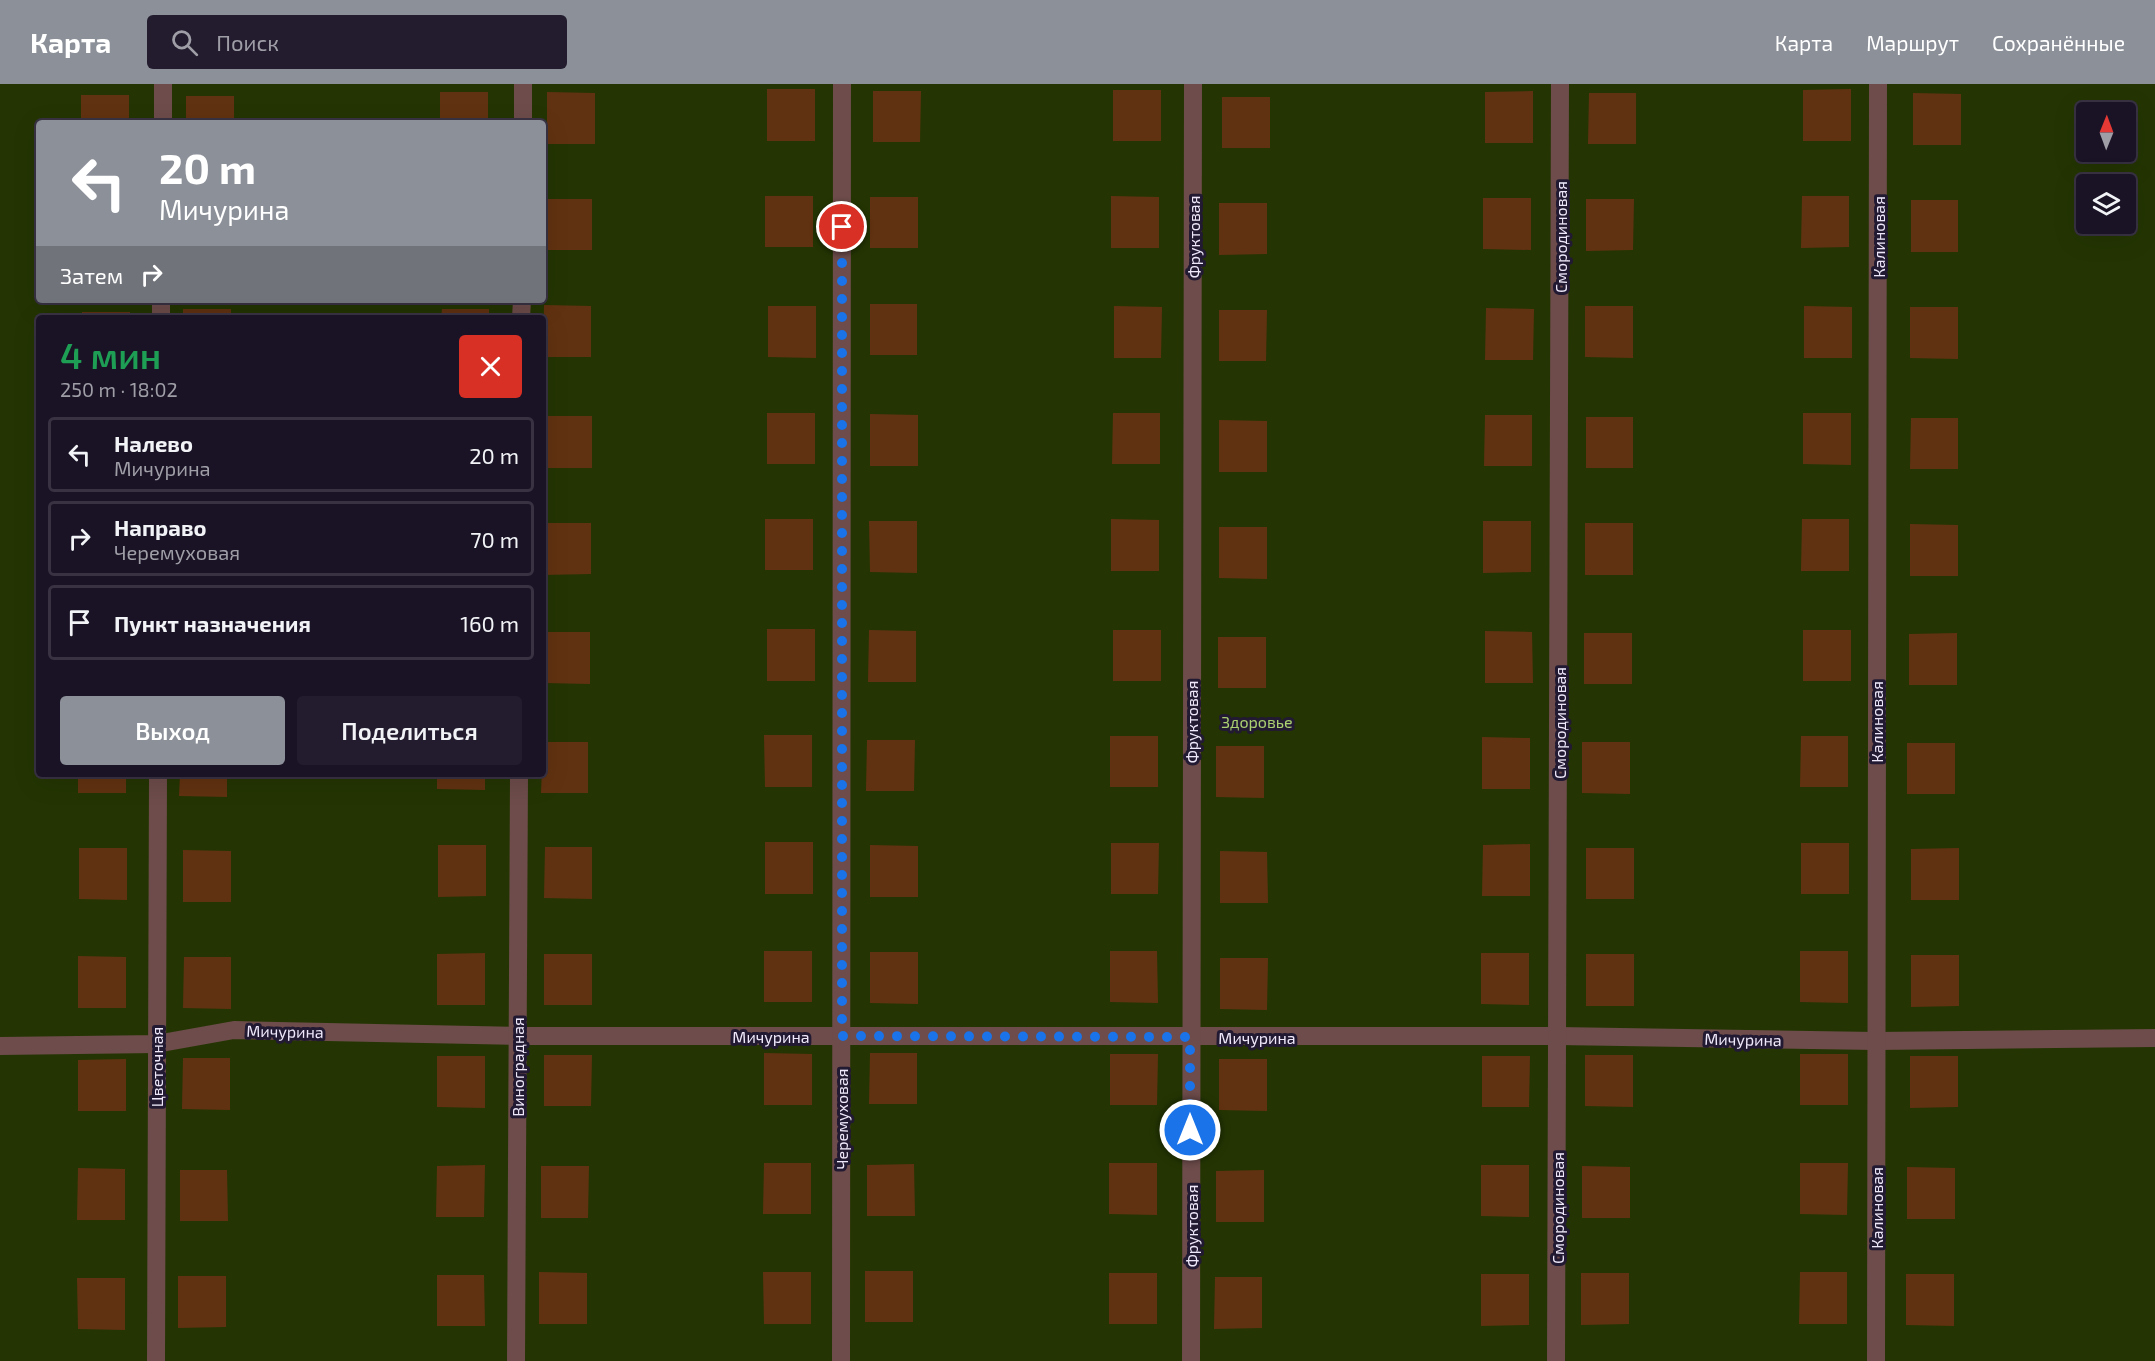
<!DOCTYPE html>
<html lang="ru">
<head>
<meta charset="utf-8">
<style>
  :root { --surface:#1a1326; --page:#231c2e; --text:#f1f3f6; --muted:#9f9ea7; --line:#383243; --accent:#8c9099 }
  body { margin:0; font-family:"Exo 2",sans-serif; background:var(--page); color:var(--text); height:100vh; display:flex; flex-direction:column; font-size:22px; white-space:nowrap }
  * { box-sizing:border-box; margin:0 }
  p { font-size:20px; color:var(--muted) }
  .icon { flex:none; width:33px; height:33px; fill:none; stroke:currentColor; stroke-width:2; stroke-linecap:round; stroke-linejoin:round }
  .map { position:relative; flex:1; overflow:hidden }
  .sheet { position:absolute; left:36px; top:231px; width:510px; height:462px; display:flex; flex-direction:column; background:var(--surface); border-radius:6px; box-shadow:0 6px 24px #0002,0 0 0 2px var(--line) }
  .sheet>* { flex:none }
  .top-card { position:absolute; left:36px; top:36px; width:510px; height:183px; border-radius:6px; box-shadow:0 6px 24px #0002,0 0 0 2px var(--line); background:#8c9099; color:#fff; overflow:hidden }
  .needle { width:39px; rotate:1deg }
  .fabs { position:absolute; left:2076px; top:18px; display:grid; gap:12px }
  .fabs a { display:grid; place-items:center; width:60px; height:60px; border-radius:6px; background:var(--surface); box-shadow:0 6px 24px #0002,0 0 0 2px var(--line); font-size:30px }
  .pin { position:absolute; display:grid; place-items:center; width:51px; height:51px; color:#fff; margin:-26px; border:3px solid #fff; border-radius:50%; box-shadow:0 2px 6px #0007 }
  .me { position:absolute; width:66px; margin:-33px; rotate:0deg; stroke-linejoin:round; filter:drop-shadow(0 0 4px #0008) }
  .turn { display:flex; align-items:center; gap:21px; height:126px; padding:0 24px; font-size:27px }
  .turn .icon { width:78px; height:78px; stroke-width:2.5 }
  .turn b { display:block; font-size:42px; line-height:51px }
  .then { display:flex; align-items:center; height:57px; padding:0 24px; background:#0003; gap:12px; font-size:22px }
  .round { display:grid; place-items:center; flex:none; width:63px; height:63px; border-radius:6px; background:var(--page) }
  .overview { display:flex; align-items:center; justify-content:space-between; height:102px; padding:0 24px }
  h1 { font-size:36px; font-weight:600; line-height:45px; color:#1e9e55 }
  .cta { display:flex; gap:12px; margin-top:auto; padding:12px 24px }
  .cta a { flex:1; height:69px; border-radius:6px; background:var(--accent); color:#fff; font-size:24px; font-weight:600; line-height:69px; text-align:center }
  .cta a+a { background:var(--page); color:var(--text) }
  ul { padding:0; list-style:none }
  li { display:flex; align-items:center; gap:18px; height:75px; margin:0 12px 9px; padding:0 12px; border:3px solid var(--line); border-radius:6px }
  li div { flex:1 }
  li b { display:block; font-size:22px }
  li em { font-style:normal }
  header { display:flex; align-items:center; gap:36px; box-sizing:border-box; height:84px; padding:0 30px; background:var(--accent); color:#fff }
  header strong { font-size:28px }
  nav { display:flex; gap:33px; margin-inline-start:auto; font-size:21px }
  .search { width:420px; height:54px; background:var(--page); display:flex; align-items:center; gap:15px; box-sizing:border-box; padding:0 21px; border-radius:6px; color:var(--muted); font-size:22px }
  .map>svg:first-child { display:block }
  .green { fill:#243503; fill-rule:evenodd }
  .building { fill:#613211 }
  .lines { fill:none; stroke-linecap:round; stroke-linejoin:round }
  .street { stroke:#6d4c4b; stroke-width:18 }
  .route { stroke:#1a73e8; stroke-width:10; stroke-dasharray:0 18 }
  .labels { text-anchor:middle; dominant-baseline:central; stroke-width:6; stroke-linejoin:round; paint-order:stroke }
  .street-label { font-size:16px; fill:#eee8fa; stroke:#221932 }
  .park-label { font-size:16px; fill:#abd171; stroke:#221932 }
</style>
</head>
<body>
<header>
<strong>Карта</strong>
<div class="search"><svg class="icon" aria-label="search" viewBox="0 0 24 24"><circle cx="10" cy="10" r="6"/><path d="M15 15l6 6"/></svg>Поиск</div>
<nav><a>Карта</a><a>Маршрут</a><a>Сохранённые</a></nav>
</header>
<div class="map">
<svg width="2155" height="1277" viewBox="0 0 2155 1277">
  <rect width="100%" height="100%" fill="#221932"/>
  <path class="green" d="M 0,0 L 2155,0 L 2155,1277 L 0,1277 ZM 2086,28 L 2126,28 L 2126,68 L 2086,68 ZM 39,39 L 543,39 L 543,216 L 39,216 ZM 2086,100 L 2126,100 L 2126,140 L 2086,140 ZM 39,234 L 543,234 L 543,690 L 39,690 Z"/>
  <g class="building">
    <rect x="767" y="5" width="48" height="52"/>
    <path d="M 1851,5 L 1851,57 L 1803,57 L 1803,6 Z"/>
    <rect x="1113" y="6" width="48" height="51"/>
    <path d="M 873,7 L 921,7 L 920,58 L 873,58 Z"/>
    <path d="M 1533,7 L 1533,59 L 1485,59 L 1485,8 Z"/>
    <rect x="440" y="8" width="48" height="31"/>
    <path d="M 547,8 L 595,9 L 595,60 L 547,60 Z"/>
    <path d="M 1589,9 L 1636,9 L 1636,60 L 1588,60 Z"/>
    <path d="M 1913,9 L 1961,10 L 1961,61 L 1913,61 Z"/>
    <rect x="81" y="11" width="48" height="28"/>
    <rect x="186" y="12" width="48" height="27"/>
    <rect x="1222" y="13" width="48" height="51"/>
    <rect x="765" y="112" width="48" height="51"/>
    <path d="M 1111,112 L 1159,113 L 1159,164 L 1111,164 Z"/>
    <path d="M 1802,112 L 1849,112 L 1849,163 L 1801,164 Z"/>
    <rect x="870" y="113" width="48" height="51"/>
    <path d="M 1483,114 L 1531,114 L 1531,166 L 1483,165 Z"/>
    <rect x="544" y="115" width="48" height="51"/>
    <path d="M 1586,115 L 1634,115 L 1633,166 L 1586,167 Z"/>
    <rect x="1911" y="116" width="47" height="52"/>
    <path d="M 1219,119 L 1267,119 L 1267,170 L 1219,171 Z"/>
    <rect x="870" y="220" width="47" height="51"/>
    <path d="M 544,221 L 591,222 L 591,273 L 543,273 Z"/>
    <path d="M 768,222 L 816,222 L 816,274 L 768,273 Z"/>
    <path d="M 1114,222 L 1162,223 L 1161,274 L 1114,274 Z"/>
    <path d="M 1585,222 L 1633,222 L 1633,274 L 1585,273 Z"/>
    <path d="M 1804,222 L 1852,223 L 1852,274 L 1804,274 Z"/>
    <path d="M 1910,223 L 1958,223 L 1958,275 L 1910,274 Z"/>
    <path d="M 1486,224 L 1534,225 L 1533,276 L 1485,276 Z"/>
    <rect x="183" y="225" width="48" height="9"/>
    <path d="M 442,225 L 489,225 L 489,234 L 441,234 Z"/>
    <path d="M 1219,226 L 1267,226 L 1266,277 L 1219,277 Z"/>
    <rect x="82" y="228" width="48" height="6"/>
    <rect x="767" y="329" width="48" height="51"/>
    <path d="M 1113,329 L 1160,329 L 1160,380 L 1112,380 Z"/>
    <path d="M 1803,329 L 1851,329 L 1851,381 L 1803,380 Z"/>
    <path d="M 870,330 L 918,331 L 918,382 L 870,382 Z"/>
    <path d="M 1485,331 L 1532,331 L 1532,382 L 1484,382 Z"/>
    <rect x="544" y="332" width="48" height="52"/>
    <rect x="1586" y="333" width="47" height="51"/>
    <path d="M 1911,334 L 1958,334 L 1958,385 L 1910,385 Z"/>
    <path d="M 1219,336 L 1267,337 L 1267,388 L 1219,388 Z"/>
    <rect x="765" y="435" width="48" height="51"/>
    <path d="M 1111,435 L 1159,436 L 1159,487 L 1111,487 Z"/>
    <path d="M 1802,435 L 1849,435 L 1849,487 L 1801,487 Z"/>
    <path d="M 869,437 L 917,437 L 917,489 L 870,488 Z"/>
    <path d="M 1483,437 L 1531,437 L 1531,488 L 1483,489 Z"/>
    <path d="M 544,439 L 591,439 L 591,490 L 543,491 Z"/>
    <rect x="1585" y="439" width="48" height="52"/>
    <path d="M 1910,440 L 1958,441 L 1958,492 L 1910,492 Z"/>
    <path d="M 1219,443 L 1267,443 L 1267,495 L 1219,494 Z"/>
    <rect x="767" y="545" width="48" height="52"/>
    <path d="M 869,546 L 916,547 L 916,598 L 868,598 Z"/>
    <rect x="1113" y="546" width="48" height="51"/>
    <rect x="1803" y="546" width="48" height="51"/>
    <path d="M 1485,547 L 1532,548 L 1533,599 L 1485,599 Z"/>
    <path d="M 543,548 L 590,548 L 590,600 L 543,599 Z"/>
    <rect x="1584" y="549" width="48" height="51"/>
    <path d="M 1957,549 L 1957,601 L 1909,601 L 1909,550 Z"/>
    <rect x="1218" y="553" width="48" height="51"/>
    <path d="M 764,651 L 812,651 L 812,703 L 765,703 Z"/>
    <rect x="1110" y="652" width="48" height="51"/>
    <path d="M 1801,652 L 1848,652 L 1848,703 L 1800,703 Z"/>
    <path d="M 1482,653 L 1530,654 L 1530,705 L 1482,705 Z"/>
    <path d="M 867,656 L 915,656 L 914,707 L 866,707 Z"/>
    <path d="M 543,658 L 588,658 L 588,709 L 541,709 Z"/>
    <path d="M 1582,658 L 1630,658 L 1630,710 L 1582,709 Z"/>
    <rect x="1907" y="659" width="48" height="51"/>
    <path d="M 1216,662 L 1264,662 L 1264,714 L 1216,713 Z"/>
    <rect x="78" y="690" width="48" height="19"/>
    <path d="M 180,690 L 227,690 L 227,713 L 179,712 Z"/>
    <path d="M 437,690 L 485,690 L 485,706 L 437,705 Z"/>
    <rect x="765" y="758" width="48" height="52"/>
    <path d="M 1111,759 L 1159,759 L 1158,810 L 1111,810 Z"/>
    <rect x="1801" y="759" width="48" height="51"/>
    <path d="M 1530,760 L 1530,812 L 1482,812 L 1483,761 Z"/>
    <path d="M 438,761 L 486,761 L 486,812 L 438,813 Z"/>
    <path d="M 870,761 L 918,762 L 918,813 L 870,813 Z"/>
    <path d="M 545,763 L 592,763 L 592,815 L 544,814 Z"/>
    <path d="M 79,764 L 127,764 L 127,816 L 79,815 Z"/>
    <rect x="1586" y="764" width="48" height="51"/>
    <path d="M 1959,764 L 1959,816 L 1911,816 L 1911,765 Z"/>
    <path d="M 183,766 L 231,767 L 231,818 L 183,818 Z"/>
    <path d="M 1220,767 L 1267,768 L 1268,819 L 1220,819 Z"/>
    <rect x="764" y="867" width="48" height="51"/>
    <path d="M 1110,867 L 1157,867 L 1158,919 L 1110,918 Z"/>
    <path d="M 1800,867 L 1848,867 L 1848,919 L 1800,918 Z"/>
    <path d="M 870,868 L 918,868 L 918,920 L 870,919 Z"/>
    <path d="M 485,869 L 485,921 L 437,921 L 437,870 Z"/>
    <path d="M 1481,869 L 1529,869 L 1529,921 L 1481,920 Z"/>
    <rect x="544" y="870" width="48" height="51"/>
    <rect x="1586" y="870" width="48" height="52"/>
    <path d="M 1911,871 L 1959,871 L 1959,922 L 1911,923 Z"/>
    <path d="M 78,872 L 126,873 L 126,924 L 78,924 Z"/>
    <path d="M 184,873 L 231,873 L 231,925 L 183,924 Z"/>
    <path d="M 1220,874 L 1268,874 L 1267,926 L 1220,925 Z"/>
    <path d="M 764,969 L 812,970 L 812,1021 L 764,1021 Z"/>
    <path d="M 870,969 L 917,969 L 917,1020 L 869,1020 Z"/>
    <path d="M 1110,970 L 1158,970 L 1157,1021 L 1110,1021 Z"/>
    <rect x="1800" y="970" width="48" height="51"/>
    <path d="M 544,971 L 592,971 L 591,1022 L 544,1022 Z"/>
    <path d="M 1585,971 L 1633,971 L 1633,1023 L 1585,1022 Z"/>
    <path d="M 437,972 L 485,972 L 485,1024 L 437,1023 Z"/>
    <path d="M 1482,972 L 1530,972 L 1529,1023 L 1482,1023 Z"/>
    <path d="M 1910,972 L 1958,972 L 1958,1023 L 1910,1024 Z"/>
    <path d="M 183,974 L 230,974 L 230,1026 L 182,1025 Z"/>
    <path d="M 126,975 L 126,1027 L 78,1027 L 78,976 Z"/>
    <path d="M 1219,975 L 1267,975 L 1267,1027 L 1219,1026 Z"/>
    <path d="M 764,1079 L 811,1079 L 811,1130 L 763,1130 Z"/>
    <path d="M 1109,1079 L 1157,1079 L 1157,1131 L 1109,1130 Z"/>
    <path d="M 1800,1079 L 1848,1079 L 1847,1131 L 1800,1130 Z"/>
    <path d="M 914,1080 L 915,1132 L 867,1132 L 867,1081 Z"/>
    <path d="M 485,1081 L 484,1133 L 436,1133 L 437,1082 Z"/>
    <path d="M 1481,1081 L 1529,1081 L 1529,1133 L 1481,1132 Z"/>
    <path d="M 541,1082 L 589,1082 L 588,1134 L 541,1134 Z"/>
    <path d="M 1582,1082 L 1630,1083 L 1630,1134 L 1582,1134 Z"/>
    <path d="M 1907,1083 L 1955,1084 L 1955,1135 L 1907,1135 Z"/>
    <path d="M 78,1084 L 125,1085 L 125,1136 L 77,1136 Z"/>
    <path d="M 180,1086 L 227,1086 L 228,1137 L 180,1137 Z"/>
    <path d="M 1264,1086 L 1264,1138 L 1216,1138 L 1216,1087 Z"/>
    <rect x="865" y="1187" width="48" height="51"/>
    <path d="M 539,1188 L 587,1189 L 587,1240 L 539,1240 Z"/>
    <path d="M 763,1188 L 811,1188 L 811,1240 L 764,1240 Z"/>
    <path d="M 1800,1188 L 1847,1188 L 1847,1240 L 1799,1240 Z"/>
    <rect x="1109" y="1189" width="48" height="51"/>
    <path d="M 1581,1189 L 1629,1189 L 1629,1240 L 1581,1241 Z"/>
    <path d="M 1481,1190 L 1529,1190 L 1529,1241 L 1481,1242 Z"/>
    <path d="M 1906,1190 L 1954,1190 L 1954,1242 L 1906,1241 Z"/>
    <path d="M 437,1191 L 484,1191 L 485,1242 L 437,1242 Z"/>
    <path d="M 178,1192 L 226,1192 L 226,1243 L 178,1244 Z"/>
    <path d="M 1215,1193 L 1262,1193 L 1262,1244 L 1214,1245 Z"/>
    <path d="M 77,1194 L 125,1194 L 125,1246 L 78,1245 Z"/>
  </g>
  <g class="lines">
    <g class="street">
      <path d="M 163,39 L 163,0"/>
      <path d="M 523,39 L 523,0"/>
      <path d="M 161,234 L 161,216"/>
      <path d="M 521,234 L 522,216"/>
      <path d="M 0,962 L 156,960 L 234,946 L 518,952 L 1558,952 L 1876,957 L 2155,954"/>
      <path d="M 156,1277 L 158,690"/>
      <path d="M 516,1277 L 519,690"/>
      <path d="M 841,1277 L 842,0"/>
      <path d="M 1191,1277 L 1193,0"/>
      <path d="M 1556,1277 L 1560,0"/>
      <path d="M 1876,1277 L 1878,0"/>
    </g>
  </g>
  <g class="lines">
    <path class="route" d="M 842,143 L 842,952 L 1190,953 L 1190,1046"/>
  </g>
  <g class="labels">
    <g class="street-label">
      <text transform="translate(1193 153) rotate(-90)">Фруктовая</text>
      <text transform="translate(1560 153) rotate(-90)">Смородиновая</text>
      <text transform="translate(1878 153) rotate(-90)">Калиновая</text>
      <text transform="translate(1191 638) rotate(-90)">Фруктовая</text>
      <text transform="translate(1876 638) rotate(-90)">Калиновая</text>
      <text transform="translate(1559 639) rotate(-90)">Смородиновая</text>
      <text transform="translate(285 947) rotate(1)">Мичурина</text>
      <text x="771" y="952">Мичурина</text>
      <text x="1257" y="953">Мичурина</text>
      <text transform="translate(1743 955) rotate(1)">Мичурина</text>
      <text transform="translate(156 983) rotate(-90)">Цветочная</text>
      <text transform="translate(517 983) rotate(-90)">Виноградная</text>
      <text transform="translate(841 1035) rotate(-90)">Черемуховая</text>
      <text transform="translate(1557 1124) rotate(-90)">Смородиновая</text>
      <text transform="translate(1876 1124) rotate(-90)">Калиновая</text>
      <text transform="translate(1191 1142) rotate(-90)">Фруктовая</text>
    </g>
    <g class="park-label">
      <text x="1257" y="637">Здоровье</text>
    </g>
  </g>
</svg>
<div class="fabs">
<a><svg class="needle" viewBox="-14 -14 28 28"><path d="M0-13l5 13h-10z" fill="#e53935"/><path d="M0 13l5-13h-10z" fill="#9f9ea7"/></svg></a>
<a><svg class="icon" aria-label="layers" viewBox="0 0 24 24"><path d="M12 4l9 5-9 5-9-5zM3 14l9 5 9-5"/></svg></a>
</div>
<div class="pin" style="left:842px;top:143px;background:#d93025"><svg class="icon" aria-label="arrive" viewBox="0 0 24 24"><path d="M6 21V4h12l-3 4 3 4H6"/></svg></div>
<svg class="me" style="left:1190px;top:1046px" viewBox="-20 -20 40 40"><circle r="17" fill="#1a73e8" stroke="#fff" stroke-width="3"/><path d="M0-11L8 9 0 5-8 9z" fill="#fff"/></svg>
<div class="top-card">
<div class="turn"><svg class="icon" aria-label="left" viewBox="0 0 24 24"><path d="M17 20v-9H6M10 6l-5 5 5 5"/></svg><div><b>20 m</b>Мичурина</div></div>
<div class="then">Затем<svg class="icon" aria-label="right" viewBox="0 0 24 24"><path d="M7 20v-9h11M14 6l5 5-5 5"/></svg></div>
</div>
<section class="sheet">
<div class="overview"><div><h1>4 мин</h1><p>250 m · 18:02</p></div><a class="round" style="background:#d93025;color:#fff"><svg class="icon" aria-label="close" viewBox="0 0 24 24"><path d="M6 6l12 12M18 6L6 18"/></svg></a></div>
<ul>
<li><svg class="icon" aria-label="left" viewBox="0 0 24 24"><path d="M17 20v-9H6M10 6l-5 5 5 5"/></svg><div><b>Налево</b><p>Мичурина</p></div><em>20 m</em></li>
<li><svg class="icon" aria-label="right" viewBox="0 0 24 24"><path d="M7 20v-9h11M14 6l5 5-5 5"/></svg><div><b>Направо</b><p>Черемуховая</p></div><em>70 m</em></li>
<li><svg class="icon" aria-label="arrive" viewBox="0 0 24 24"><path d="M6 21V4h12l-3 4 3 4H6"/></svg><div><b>Пункт назначения</b></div><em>160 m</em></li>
</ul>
<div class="cta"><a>Выход</a><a>Поделиться</a></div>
</section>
</div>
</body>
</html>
